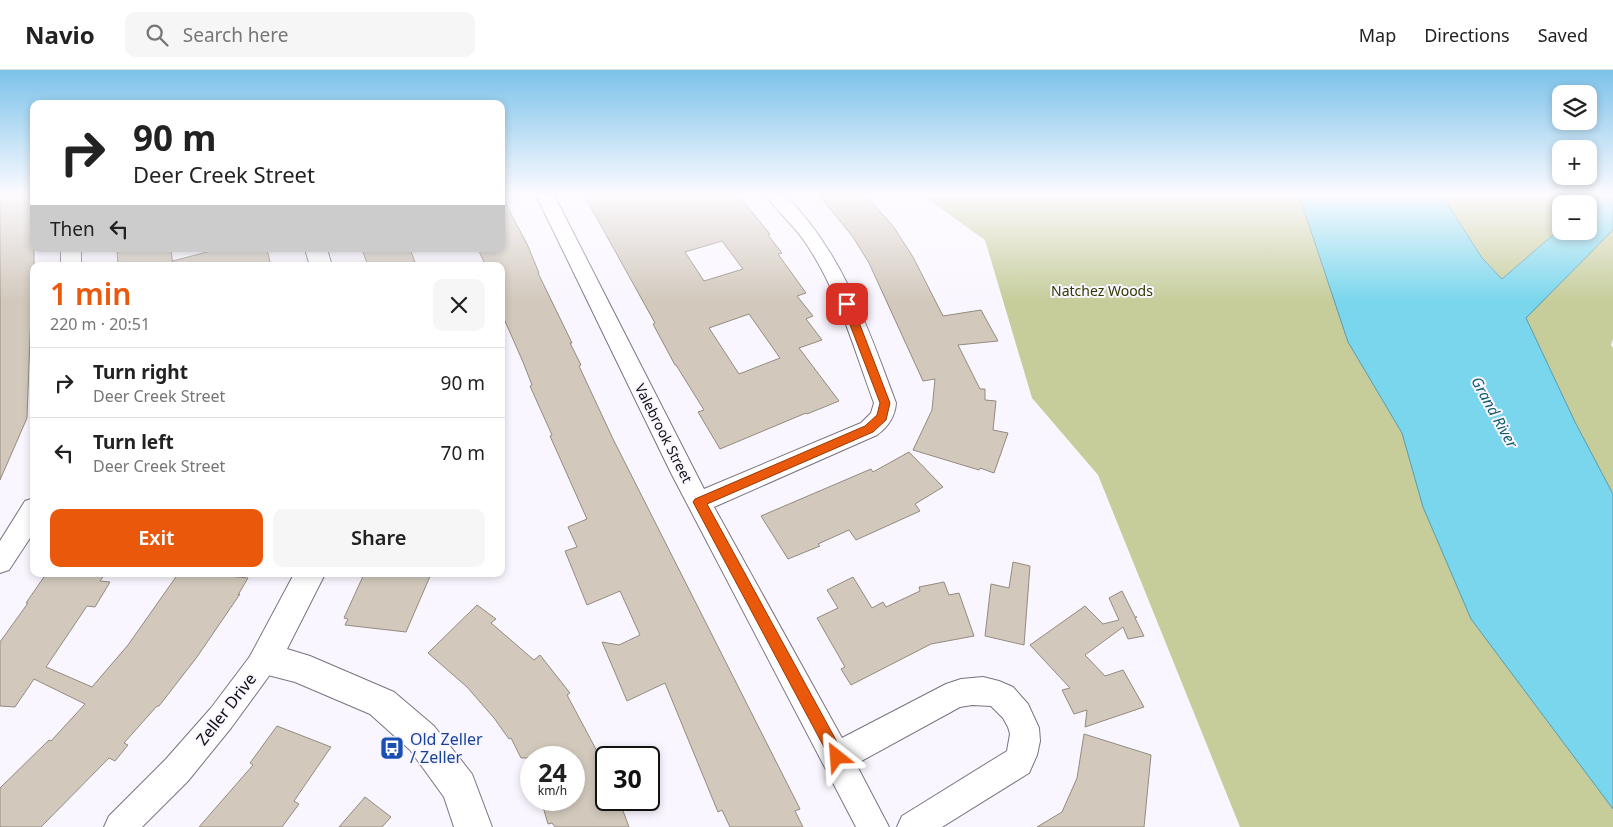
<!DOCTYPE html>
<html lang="en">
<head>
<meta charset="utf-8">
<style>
  :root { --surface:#fff; --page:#f6f6f6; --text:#222; --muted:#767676; --line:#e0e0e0; --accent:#ea580c }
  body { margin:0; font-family:"Noto Sans",sans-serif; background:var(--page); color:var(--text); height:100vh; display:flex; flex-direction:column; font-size:19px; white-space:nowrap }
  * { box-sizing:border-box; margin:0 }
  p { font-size:16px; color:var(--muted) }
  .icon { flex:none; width:28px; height:28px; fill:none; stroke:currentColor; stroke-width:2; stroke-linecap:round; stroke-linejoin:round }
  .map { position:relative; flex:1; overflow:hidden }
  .sheet { position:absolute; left:30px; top:192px; width:475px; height:315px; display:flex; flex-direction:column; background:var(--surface); border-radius:10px; box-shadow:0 2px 8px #0003 }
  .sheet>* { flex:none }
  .hud { position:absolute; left:30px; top:30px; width:475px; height:152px; border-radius:10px; box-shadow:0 2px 8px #0003; background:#fff; color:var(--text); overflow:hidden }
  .fabs { position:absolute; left:1552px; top:15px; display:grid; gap:10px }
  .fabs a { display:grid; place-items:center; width:45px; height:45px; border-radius:10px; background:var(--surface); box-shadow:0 2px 8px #0003; font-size:25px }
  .speed { position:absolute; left:520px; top:676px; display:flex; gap:10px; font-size:25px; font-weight:700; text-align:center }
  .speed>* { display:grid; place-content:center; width:65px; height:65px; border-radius:50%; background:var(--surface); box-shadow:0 2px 8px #0003; line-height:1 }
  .speed small { font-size:12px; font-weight:400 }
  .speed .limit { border:2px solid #111; border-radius:8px; background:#fff; color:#111 }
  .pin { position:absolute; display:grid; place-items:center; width:42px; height:42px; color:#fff; margin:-21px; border-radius:10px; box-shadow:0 2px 8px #0006 }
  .me { position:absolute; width:55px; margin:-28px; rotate:332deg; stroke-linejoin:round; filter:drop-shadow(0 0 4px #0008) }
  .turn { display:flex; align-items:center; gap:18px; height:105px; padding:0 20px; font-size:22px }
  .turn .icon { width:65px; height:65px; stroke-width:2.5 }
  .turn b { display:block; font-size:35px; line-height:42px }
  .then { display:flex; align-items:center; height:48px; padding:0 20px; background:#0003; gap:10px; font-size:19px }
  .round { display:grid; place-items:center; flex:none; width:52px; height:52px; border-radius:10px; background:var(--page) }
  .head { display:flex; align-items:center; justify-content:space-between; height:85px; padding:0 20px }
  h1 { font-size:30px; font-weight:600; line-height:38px; color:var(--accent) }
  .primary-button { display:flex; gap:10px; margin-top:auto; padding:10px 20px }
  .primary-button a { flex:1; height:58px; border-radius:10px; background:var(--accent); color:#fff; font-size:20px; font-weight:600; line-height:58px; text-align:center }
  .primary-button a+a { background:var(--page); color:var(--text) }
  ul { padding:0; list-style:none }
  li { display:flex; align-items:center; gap:15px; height:70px; padding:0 20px; border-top:1px solid var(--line) }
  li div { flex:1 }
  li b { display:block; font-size:19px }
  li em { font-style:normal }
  header { display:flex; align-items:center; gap:30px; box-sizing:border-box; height:70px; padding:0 25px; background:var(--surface); border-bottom:1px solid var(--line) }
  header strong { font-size:24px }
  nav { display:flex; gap:28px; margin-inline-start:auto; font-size:18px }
  .search { width:350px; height:45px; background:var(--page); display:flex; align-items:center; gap:12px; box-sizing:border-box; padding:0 18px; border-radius:10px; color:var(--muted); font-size:19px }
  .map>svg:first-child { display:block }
  .green { fill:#c6cd9b }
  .water { fill:#79d6ec; stroke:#599aab }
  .building { fill:#d2c9bc; stroke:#938b7f; fill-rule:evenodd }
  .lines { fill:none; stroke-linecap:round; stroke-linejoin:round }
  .minor-casing { stroke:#797380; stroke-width:2 }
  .tertiary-casing { stroke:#797380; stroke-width:2 }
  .minor { fill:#fff; fill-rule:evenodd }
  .tertiary { fill:#fff; fill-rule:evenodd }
  .route { fill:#ea580c; stroke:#983908 }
  .labels { text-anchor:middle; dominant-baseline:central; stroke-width:4; stroke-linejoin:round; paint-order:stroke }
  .park-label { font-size:14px; fill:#343900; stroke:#faf6ff }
  .street-label { font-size:14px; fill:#0f0d12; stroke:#faf6ff }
  .water-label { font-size:15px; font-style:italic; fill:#0e5e6e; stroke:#faf6ff }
  .near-street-label { font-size:16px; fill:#0f0d12; stroke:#faf6ff }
  .near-transit-label { font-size:16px; fill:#164399; stroke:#faf6ff; text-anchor:start }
</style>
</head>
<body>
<header>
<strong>Navio</strong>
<div class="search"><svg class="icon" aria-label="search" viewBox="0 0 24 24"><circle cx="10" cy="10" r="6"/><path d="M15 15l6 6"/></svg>Search here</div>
<nav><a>Map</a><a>Directions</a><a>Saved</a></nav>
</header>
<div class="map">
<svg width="1613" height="757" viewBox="0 0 1613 757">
  <rect width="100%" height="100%" fill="#faf6ff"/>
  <g class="green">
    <path d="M 922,125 L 1299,125 L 1348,272 L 1402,363 L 1423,437 L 1471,549 L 1613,739 L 1613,757 L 1240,757 L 1098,405 L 1032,328 L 985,170 Z"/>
    <path d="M 1442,125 L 1600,125 L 1589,135 L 1561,134 L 1561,158 L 1502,209 L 1482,188 Z"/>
    <path d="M 1613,160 L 1613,269 L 1611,275 L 1613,278 L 1613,424 L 1575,352 L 1526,248 Z"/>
  </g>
  <path class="water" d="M 1299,125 L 1442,125 L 1482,188 L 1502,209 L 1561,158 L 1561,161 L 1589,161 L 1589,135 L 1600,125 L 1613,125 L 1613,160 L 1526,248 L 1575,352 L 1613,424 L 1613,739 L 1471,549 L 1423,437 L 1402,363 L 1348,272 Z"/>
  <g class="building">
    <path d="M 0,125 L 34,125 L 34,236 L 31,242 L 27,348 L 0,410 Z"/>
    <path d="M 501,125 L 527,174 L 539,203 L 538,203 L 572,273 L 570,273 L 581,295 L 579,296 L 613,369 L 800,739 L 795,741 L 803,757 L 730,757 L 722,740 L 718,742 L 665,613 L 627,631 L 602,572 L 619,575 L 640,565 L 620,521 L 587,535 L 565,481 L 577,477 L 568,457 L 587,449 L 550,366 L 552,365 L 530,316 L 532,315 L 523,292 L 501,242 L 501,196 L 486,196 L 478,179 L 501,179 Z"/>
    <path d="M 584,125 L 738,125 L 770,164 L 768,165 L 782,183 L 778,184 L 806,223 L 797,226 L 813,246 L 806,249 L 822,270 L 799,278 L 839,331 L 807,344 L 806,343 L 720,379 L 698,342 L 704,340 L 676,295 L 675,295 L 653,254 L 655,253 ZM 722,171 L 743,199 L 704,211 L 685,182 ZM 749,244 L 780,288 L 739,304 L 709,258 Z"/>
    <path d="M 819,125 L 865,125 L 893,156 L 913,187 L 943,246 L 981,240 L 998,271 L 958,275 L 980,319 L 985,319 L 985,330 L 996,331 L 993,360 L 1008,363 L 994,403 L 980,398 L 979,400 L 913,380 L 932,340 L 935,309 L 923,311 L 869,193 L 853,167 Z"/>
    <path d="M 117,179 L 171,179 L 173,196 L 118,196 Z"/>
    <path d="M 218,179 L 267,179 L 271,196 L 174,196 L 173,191 Z"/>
    <path d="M 362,179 L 410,179 L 415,192 L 411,193 L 413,196 L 368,196 Z"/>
    <path d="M 909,382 L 943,417 L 915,434 L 920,441 L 856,470 L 849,460 L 818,474 L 820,476 L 788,489 L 761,446 L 871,399 L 873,402 Z"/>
    <path d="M 1013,492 L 1030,496 L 1024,575 L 985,566 L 991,514 L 1009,518 Z"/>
    <path d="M 46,504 L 105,504 L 100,511 L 110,512 L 95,537 L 87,536 L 46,597 L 92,617 L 128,575 L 178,504 L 207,504 L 248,508 L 238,525 L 240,524 L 197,587 L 159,636 L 157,636 L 124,673 L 128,675 L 115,691 L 109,688 L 41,757 L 0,757 L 0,718 L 49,670 L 51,671 L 85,634 L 34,609 L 15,637 L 0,636 L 0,572 L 28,533 L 26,533 Z"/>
    <path d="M 364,504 L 431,504 L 406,562 L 345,555 L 348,549 L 344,548 Z"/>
    <path d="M 853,507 L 872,538 L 883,532 L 886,537 L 920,521 L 919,517 L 944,512 L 949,525 L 959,523 L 974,566 L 931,574 L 851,615 L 841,599 L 845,597 L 817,548 L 838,538 L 827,520 Z"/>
    <path d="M 1122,521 L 1135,547 L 1137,547 L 1135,548 L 1144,566 L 1128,569 L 1123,557 L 1085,585 L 1105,606 L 1123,600 L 1144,637 L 1085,657 L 1087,640 L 1074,644 L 1062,620 L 1070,618 L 1030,575 L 1085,536 L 1103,554 L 1119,550 L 1109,528 Z"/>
    <path d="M 477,535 L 496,549 L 491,553 L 534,590 L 540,585 L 570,623 L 567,625 L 606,698 L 606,730 L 619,730 L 629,757 L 555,757 L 552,753 L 548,754 L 541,730 L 574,730 L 574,688 L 521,688 L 511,668 L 509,669 L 494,648 L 467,617 L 428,583 Z"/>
    <path d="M 277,656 L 331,677 L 294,731 L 299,734 L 282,757 L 199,757 L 253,695 L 250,693 Z"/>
    <path d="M 1084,664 L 1151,685 L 1144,757 L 1037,757 L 1062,742 L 1077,708 Z"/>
    <path d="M 365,727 L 391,747 L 382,757 L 339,757 Z"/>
  </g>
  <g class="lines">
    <g class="minor-casing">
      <g id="minor">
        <path d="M 536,125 L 554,125 L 704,419 L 861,353 L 871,343 L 874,333 C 854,279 838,220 805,172 C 794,155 777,142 766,125 L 785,125 C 843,183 868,258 896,333 C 895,347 888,357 877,365 L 714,437 L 842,668 L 946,614 L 961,609 L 983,607 L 999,611 L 1013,617 L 1028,634 L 1039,658 L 1040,671 L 1037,685 L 1029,703 L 942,757 L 897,757 L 902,746 L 1007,681 L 1010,664 L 1008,657 L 1003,648 L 991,636 L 972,635 L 960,637 L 856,694 L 889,757 L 856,757 L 671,403 Z"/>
        <rect x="61" y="179" width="20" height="17"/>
        <path d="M 34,428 L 34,462 L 9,500 L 0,503 L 0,471 L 25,431 Z"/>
        <path d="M 264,577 L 274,581 L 278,590 L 274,599 L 231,658 L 188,711 L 142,757 L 104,757 L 109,746 L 166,689 L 211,638 L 254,581 Z"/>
      </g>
    </g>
    <g class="tertiary-casing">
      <g id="tertiary">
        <path d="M 305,179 L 327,179 L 332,196 L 310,196 Z"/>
        <path d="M 294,504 L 325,504 L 287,579 L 310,586 L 394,622 L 434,656 L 472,704 L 492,757 L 454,757 L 444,727 L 410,680 L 370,644 L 295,612 L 252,601 L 248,590 Z"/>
      </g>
    </g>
    <use href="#minor" class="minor"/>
    <use href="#tertiary" class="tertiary"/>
  </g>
  <linearGradient id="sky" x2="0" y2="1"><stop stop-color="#7bc2ea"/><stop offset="0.54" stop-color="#fdfbff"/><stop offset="1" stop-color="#fdfbff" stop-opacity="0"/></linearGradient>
  <rect width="1613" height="231" fill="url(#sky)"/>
  <path class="route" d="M 847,231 L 852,234 L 890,333 L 886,350 L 873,362 L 707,434 L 842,681 L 844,687 L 842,692 L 837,694 L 832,692 L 693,432 L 695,429 L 865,356 L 877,345 L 880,333 L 842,234 Z"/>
  <defs>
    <g id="bus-square" transform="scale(1.25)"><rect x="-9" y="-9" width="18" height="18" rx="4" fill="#1a4fb4" stroke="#faf6ff"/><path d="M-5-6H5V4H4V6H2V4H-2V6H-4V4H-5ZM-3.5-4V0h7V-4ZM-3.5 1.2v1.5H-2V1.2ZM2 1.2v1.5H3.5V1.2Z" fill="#fff"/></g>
  </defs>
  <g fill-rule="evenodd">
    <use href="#bus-square" x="392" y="678"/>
  </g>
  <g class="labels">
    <g class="park-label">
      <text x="1102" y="220">Natchez Woods</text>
    </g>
    <g class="street-label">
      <text transform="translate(664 363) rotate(63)">Valebrook Street</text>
    </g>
    <g class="water-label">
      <text transform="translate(1495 342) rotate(61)">Grand River</text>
    </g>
    <g class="near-street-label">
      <text transform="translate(226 639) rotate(-52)">Zeller Drive</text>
    </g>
    <g class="near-transit-label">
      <text x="410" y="669">Old Zeller<tspan x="410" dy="18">/ Zeller</tspan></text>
    </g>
  </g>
</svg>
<div class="fabs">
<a><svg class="icon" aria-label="layers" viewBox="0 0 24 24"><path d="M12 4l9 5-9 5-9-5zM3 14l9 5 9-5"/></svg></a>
<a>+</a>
<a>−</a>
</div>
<div class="speed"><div>24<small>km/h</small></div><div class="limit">30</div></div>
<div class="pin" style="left:847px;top:234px;background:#d93025"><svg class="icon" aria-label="arrive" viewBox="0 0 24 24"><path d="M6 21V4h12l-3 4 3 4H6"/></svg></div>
<svg class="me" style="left:837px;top:687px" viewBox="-20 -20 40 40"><path d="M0-17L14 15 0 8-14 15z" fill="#ea580c" stroke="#fff" stroke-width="4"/></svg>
<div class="hud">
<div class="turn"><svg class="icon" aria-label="right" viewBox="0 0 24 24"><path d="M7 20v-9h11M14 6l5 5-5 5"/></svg><div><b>90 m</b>Deer Creek Street</div></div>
<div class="then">Then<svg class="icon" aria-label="left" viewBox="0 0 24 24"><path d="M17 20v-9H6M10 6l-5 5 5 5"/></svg></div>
</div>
<section class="sheet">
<div class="head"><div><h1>1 min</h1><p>220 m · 20:51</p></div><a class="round"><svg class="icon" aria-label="close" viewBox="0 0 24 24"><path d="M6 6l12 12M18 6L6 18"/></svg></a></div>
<ul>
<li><svg class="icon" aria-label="right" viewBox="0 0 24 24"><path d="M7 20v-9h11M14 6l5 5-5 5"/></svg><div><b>Turn right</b><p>Deer Creek Street</p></div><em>90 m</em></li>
<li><svg class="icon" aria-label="left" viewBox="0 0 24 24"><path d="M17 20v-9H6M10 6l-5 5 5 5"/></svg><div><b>Turn left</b><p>Deer Creek Street</p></div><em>70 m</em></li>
</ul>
<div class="primary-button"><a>Exit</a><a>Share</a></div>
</section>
</div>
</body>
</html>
